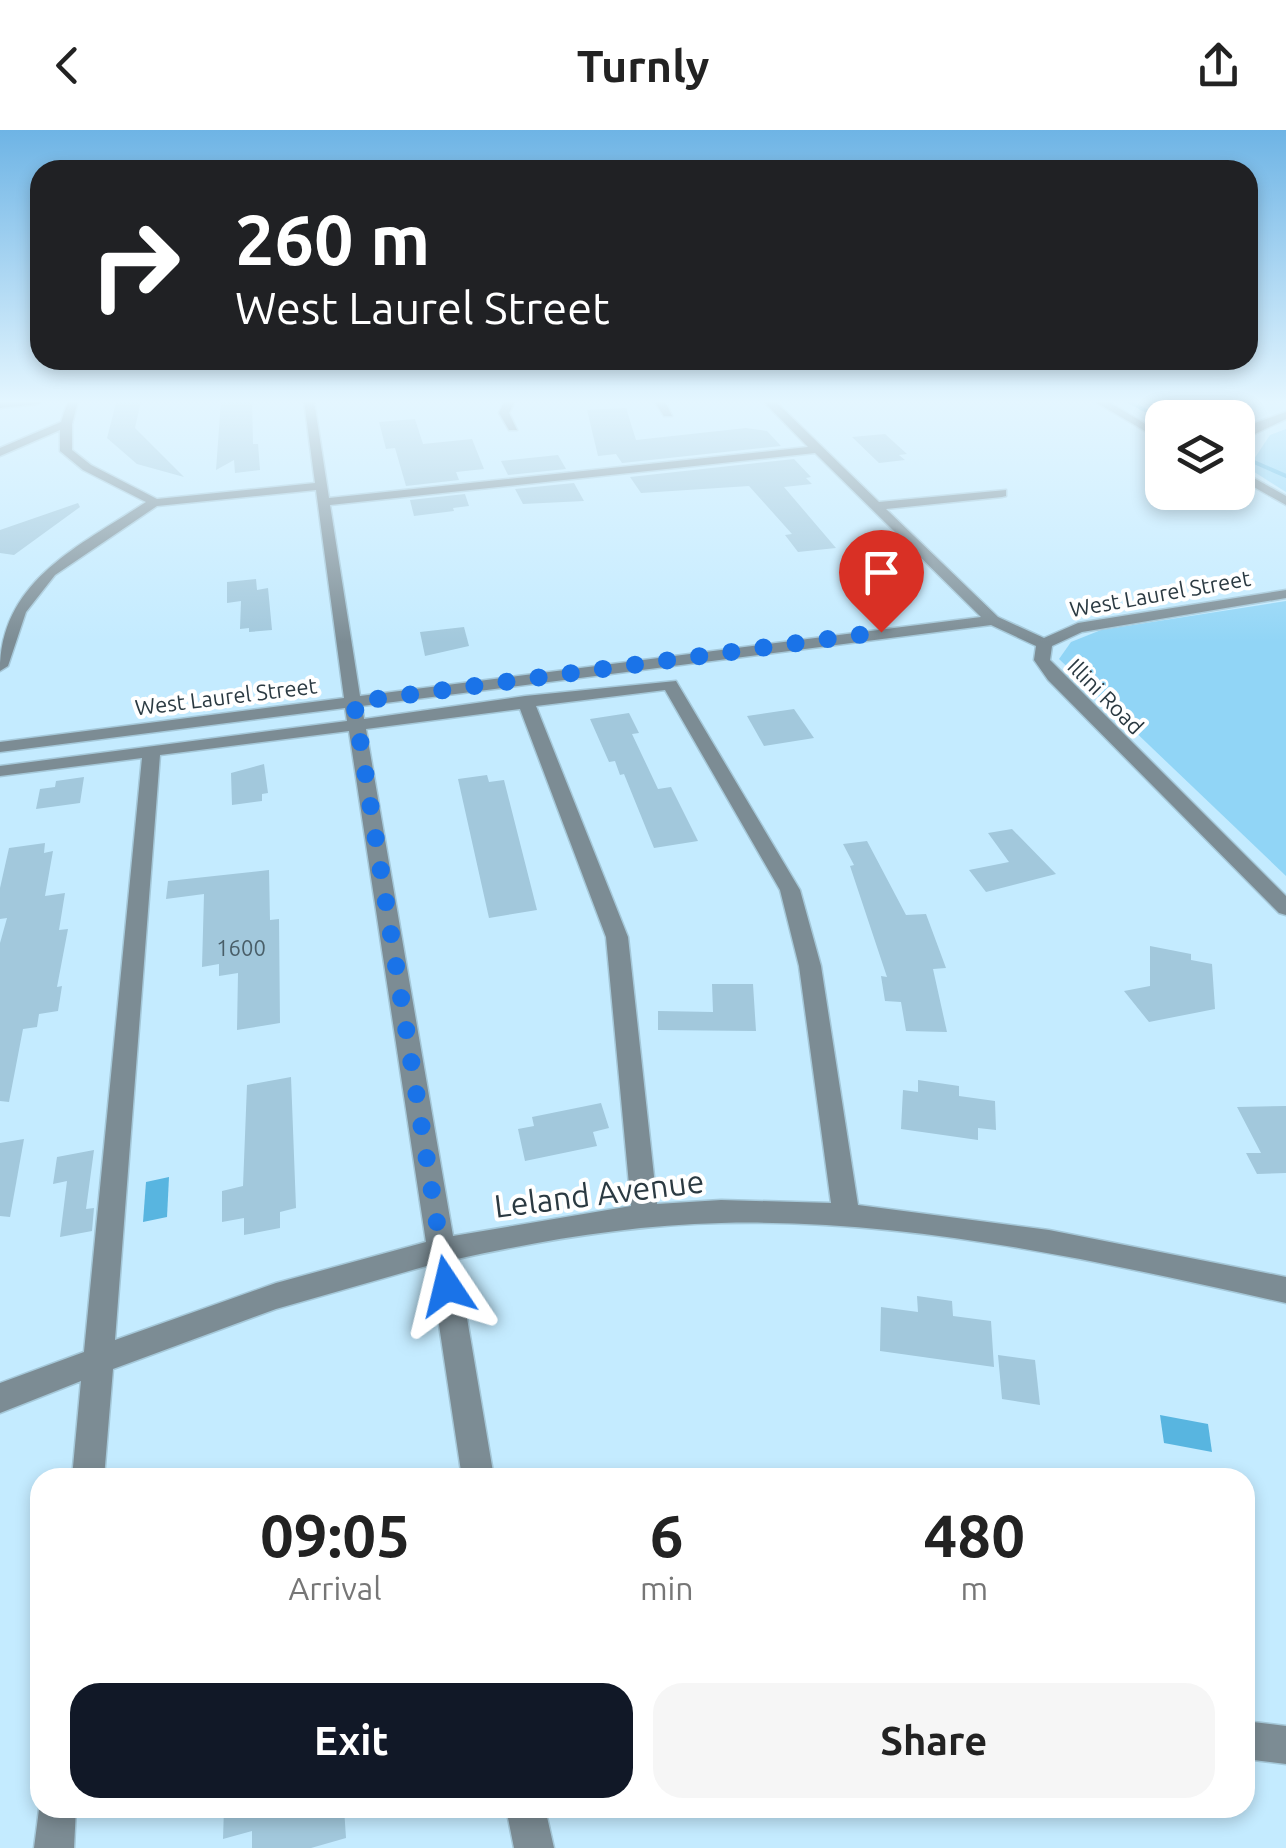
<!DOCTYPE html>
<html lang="en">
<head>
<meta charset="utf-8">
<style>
  :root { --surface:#fff; --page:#f6f6f6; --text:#222; --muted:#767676; --accent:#111827 }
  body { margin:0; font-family:Ubuntu,sans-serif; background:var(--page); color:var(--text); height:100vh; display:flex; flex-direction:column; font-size:38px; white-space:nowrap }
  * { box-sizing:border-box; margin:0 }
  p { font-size:32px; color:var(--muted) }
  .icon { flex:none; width:55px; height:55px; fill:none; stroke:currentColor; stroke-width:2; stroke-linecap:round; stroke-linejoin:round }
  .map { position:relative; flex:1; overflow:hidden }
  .side { position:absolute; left:30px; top:1338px; width:1225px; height:350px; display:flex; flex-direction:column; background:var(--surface); border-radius:30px; box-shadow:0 5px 15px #0003 }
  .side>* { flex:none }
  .top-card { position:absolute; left:30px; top:30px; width:1228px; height:210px; border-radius:30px; box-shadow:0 5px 15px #0003; background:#202124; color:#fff; overflow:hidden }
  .tools { position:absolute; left:1145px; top:270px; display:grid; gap:20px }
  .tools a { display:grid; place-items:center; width:110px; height:110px; border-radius:20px; background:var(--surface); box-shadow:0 5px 15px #0003; font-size:50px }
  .pin { position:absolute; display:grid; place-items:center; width:85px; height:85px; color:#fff; margin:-102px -42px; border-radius:50% 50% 50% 0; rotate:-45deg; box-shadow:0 0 10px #0007 }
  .pin .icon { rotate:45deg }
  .me { position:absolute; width:110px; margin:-55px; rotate:350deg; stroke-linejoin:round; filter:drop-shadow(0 0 8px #0008) }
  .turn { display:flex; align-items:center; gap:35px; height:210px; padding:0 40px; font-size:45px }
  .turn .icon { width:130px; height:130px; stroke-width:2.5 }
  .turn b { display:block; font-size:70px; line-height:85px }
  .eta { display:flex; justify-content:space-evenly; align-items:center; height:170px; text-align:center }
  .eta b { font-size:60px; font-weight:700; line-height:70px }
  .button { display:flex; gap:20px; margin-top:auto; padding:20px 40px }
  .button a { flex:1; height:115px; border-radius:30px; background:var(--accent); color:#fff; font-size:40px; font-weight:700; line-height:115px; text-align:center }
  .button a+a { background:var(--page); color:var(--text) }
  header { display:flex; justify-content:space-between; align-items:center; height:130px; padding:0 40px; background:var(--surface); font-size:45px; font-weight:700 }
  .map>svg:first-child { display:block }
  .green { fill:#91d5f6 }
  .water { fill:#58b5e0 }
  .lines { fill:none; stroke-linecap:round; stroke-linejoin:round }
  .stream { stroke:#58b5e0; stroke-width:4 }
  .building { fill:#a2c8dc }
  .minor-casing { stroke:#a5c8d9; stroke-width:3 }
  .minor { fill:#7c8c94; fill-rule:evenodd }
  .route { stroke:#1a73e8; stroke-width:18; stroke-dasharray:0 32.4 }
  .labels { text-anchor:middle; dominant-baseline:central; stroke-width:8; stroke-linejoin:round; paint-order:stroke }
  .far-street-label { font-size:22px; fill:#2b3a42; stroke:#fff }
  .number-label { font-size:22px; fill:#495e68 }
  .near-street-label { font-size:32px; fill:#2b3a42; stroke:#fff }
</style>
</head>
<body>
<header><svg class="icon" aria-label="back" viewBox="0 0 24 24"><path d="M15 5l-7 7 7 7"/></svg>Turnly<svg class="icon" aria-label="share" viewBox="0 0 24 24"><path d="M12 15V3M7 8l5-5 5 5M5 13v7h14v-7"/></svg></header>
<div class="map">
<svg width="1286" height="1718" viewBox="0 0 1286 1718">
  <rect width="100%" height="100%" fill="#c4ebff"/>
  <g class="green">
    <path d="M 1286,299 L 1286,362 L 1248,338 L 1270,305 Z"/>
    <path d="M 1286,471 L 1286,746 L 1059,529 L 1071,512 L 1101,500 Z"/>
  </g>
  <g class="water">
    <path d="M 169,1047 L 167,1087 L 143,1092 L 146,1052 Z"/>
    <path d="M 1160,1285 L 1208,1294 L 1212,1322 L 1164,1313 Z"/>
  </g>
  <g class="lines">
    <g class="stream">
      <path d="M 1128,271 L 1162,289"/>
      <path d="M 1238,325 L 1286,346"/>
    </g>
  </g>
  <g class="building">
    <path d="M 141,271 L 135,298 L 184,347 L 137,334 L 107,308 L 116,273 Z"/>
    <path d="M 221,271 L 252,271 L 253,314 L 258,314 L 260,340 L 235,343 L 234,330 L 216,340 Z"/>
    <path d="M 626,278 L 636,310 L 746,298 L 767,301 L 781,316 L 622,333 L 616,324 L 598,326 L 587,280 Z"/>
    <path d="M 415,289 L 423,314 L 472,309 L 484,339 L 456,342 L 459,350 L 406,356 L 395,318 L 386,319 L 379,292 Z"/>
    <path d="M 885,304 L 907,324 L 899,325 L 905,330 L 879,333 L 852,307 Z"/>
    <path d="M 558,325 L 566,339 L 508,345 L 501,331 Z"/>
    <path d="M 794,329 L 811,347 L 806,348 L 812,354 L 784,357 L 836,418 L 798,422 L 785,405 L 792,404 L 749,356 L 641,363 L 630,347 Z"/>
    <path d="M 574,353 L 584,371 L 523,374 L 515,359 Z"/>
    <path d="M 465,364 L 469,376 L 453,378 L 454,381 L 414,386 L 410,370 Z"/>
    <path d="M 78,373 L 80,377 L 14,425 L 0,423 L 0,400 Z"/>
    <path d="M 256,449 L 257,460 L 268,458 L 272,500 L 249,502 L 249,498 L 240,499 L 241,471 L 227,473 L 227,452 Z"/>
    <path d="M 464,497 L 469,516 L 425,526 L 420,502 Z"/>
    <path d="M 794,579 L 814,608 L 764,616 L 747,586 Z"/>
    <path d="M 629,583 L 639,603 L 632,604 L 658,659 L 671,657 L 698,711 L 654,718 L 624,644 L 620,645 L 615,631 L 609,632 L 590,589 Z"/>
    <path d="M 264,634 L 268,663 L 262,664 L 262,671 L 232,675 L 231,643 Z"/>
    <path d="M 487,645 L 489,652 L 504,650 L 537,780 L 489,788 L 458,649 Z"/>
    <path d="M 84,647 L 80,673 L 36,679 L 40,659 L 55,657 L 56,651 Z"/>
    <path d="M 1012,699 L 1056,744 L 986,762 L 969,740 L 1009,732 L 988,703 Z"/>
    <path d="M 867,711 L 906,785 L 926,784 L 946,838 L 933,839 L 947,902 L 906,901 L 901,872 L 885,871 L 881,846 L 887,847 L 850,736 L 854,735 L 843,714 Z"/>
    <path d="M 45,713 L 44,723 L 53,721 L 45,766 L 65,763 L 59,800 L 68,799 L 57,857 L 62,856 L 58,881 L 39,884 L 37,897 L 23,899 L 9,972 L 0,971 L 0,813 L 7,788 L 0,789 L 0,758 L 9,718 Z"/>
    <path d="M 269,740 L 270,790 L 279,789 L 280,893 L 237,900 L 238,843 L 219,846 L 219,834 L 202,837 L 204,764 L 166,769 L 168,751 Z"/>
    <path d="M 1150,816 L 1191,824 L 1191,830 L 1212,834 L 1215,879 L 1149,892 L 1124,861 L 1150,856 Z"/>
    <path d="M 712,854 L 753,854 L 756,901 L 658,900 L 658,881 L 713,882 Z"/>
    <path d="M 291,947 L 296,1078 L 280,1082 L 280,1098 L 244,1105 L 244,1088 L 222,1092 L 222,1061 L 243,1056 L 247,955 Z"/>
    <path d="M 918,950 L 959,956 L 959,966 L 995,971 L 996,1000 L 978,998 L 978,1010 L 901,999 L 903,960 L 918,962 Z"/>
    <path d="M 601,973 L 609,998 L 593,1002 L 597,1016 L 525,1031 L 518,999 L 534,996 L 532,987 Z"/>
    <path d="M 1286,976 L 1286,1043 L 1257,1044 L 1246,1023 L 1261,1023 L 1237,977 Z"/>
    <path d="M 24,1009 L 10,1087 L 0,1086 L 0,1013 Z"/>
    <path d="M 94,1020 L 86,1079 L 94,1078 L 92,1101 L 60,1107 L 67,1051 L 53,1054 L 57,1027 Z"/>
    <path d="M 917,1166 L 952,1171 L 953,1186 L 991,1191 L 994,1237 L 880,1221 L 881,1177 L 918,1182 Z"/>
    <path d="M 998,1225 L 1035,1230 L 1040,1275 L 1002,1269 Z"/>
    <path d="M 224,1678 L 344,1678 L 346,1708 L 311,1718 L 252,1718 L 252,1701 L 223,1709 Z"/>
  </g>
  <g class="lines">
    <g class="minor-casing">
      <g id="minor">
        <path d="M 43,271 L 38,274 L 0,278 L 0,272 Z"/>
        <path d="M 68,271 L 78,271 L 72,294 L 72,320 L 91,335 L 157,369 L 315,353 L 304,271 L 314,271 L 329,368 L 808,317 L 763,271 L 775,271 L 879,372 L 1006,360 L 1006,366 L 1002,367 L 886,379 L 998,487 L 1044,508 L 1078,493 L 1286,460 L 1286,468 L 1082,502 L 1052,516 L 1050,530 L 1286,766 L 1286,785 L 1279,783 L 1048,550 L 1034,530 L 1036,516 L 991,495 L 362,576 L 364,589 L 525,566 L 676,551 L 800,760 L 821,836 L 858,1075 L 1049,1100 L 1286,1147 L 1286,1173 C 1101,1132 911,1088 721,1093 C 632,1095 544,1110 457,1129 L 494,1348 L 462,1348 L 430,1135 L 276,1179 L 113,1239 L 104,1348 L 72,1348 L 81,1251 L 0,1283 L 0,1253 L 84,1222 L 142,628 L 0,646 L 0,636 L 347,591 L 345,578 L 0,622 L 0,612 L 344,568 L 316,360 L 157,376 L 55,445 L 26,482 L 8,536 L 0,541 C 0,450 80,416 146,372 L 83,340 L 60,321 L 60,300 L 0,326 L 0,318 L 61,292 ZM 815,323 L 981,487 L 360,566 L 330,375 ZM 665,560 L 780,760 L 799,836 L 831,1073 L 721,1070 L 657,1074 L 628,807 L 536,576 ZM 520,579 L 606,807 L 631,1076 L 453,1106 L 366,599 ZM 349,601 L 426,1112 L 276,1153 L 115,1210 L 160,625 Z"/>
        <path d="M 504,271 L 515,271 L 509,283 L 517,300 L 509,300 L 499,283 Z"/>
        <path d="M 654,271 L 665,271 L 672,286 L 664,286 Z"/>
        <path d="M 1094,271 L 1107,271 L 1162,304 L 1162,311 Z"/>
        <path d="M 1286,282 L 1286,289 L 1238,312 L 1238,304 L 1252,294 Z"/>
        <path d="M 1238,339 L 1286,366 L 1286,375 L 1238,348 Z"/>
        <path d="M 1245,1591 L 1286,1596 L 1286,1634 L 1245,1629 Z"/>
        <path d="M 40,1672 L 40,1678 L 76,1678 L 74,1718 L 34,1718 Z"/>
        <path d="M 506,1678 L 545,1678 L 554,1718 L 514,1718 Z"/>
      </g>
    </g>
    <use href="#minor" class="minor"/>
  </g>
  <linearGradient id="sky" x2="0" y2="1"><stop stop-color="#6eb4e5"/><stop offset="0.53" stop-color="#e4f6ff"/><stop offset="1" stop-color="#e4f6ff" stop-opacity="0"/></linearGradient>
  <rect width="1286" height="512" fill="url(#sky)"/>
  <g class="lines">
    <path class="route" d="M 447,1156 L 354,572 L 881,502"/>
  </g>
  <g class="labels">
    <g class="far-street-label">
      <text transform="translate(1160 463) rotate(-10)">West Laurel Street</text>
      <text transform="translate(226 566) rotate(-7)">West Laurel Street</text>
      <text transform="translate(1106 566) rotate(45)">Illini Road</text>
    </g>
    <g class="number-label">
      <text x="241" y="817">1600</text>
    </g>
    <g class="near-street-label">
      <text transform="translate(599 1063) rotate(-7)">Leland Avenue</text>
    </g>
  </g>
</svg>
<div class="tools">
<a><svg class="icon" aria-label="layers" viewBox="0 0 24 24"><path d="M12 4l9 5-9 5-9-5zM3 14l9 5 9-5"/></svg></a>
</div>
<div class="pin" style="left:881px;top:502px;background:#d93025"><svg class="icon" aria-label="arrive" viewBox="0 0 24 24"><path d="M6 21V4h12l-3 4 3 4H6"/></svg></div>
<svg class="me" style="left:447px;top:1156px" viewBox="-20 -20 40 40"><path d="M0-17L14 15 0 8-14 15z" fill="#1a73e8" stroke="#fff" stroke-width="4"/></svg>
<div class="top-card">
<div class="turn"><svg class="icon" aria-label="right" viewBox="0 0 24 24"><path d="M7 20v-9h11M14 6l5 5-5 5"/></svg><div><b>260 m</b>West Laurel Street</div></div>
</div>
<section class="side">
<div class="eta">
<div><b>09:05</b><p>Arrival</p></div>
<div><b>6</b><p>min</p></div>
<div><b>480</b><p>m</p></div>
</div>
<div class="button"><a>Exit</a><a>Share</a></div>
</section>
</div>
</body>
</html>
